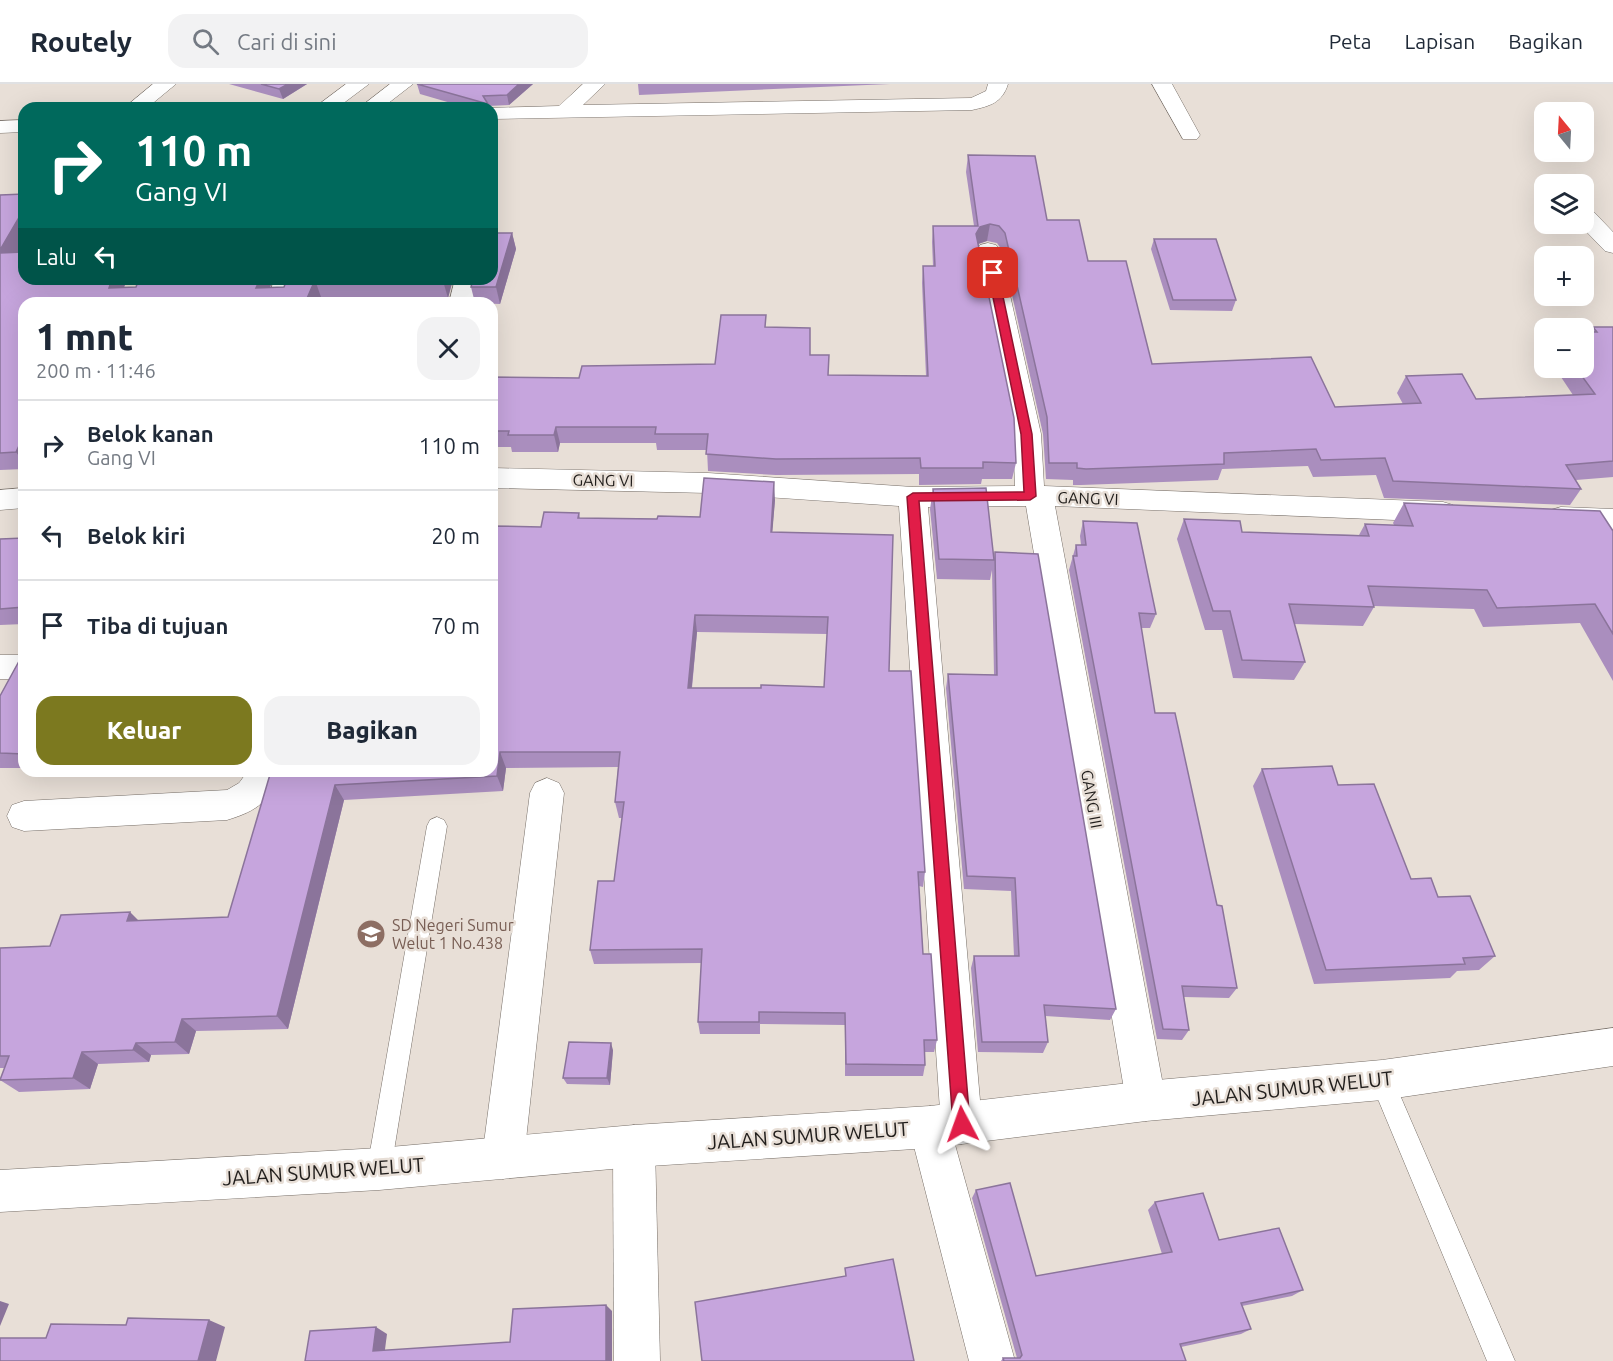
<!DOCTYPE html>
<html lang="id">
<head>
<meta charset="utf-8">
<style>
  :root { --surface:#fff; --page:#f2f2f3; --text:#1f2937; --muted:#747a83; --line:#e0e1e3; --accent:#7c791f }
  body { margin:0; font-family:Ubuntu,sans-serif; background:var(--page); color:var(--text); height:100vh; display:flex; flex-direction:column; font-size:22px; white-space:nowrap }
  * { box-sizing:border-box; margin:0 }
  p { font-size:20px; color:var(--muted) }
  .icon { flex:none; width:33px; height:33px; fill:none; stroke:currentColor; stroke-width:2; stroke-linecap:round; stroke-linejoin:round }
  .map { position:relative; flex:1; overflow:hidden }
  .panel { position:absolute; left:18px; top:213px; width:480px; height:480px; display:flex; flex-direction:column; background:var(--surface); border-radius:18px; box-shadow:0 6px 24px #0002 }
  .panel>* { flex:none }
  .top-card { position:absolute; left:18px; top:18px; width:480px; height:183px; border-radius:18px; box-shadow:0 6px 24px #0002; background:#00695c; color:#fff; overflow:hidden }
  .needle { width:39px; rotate:342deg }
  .controls { position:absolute; left:1534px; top:18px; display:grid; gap:12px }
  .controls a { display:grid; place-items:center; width:60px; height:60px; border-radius:12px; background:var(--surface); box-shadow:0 6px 24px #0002; font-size:30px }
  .pin { position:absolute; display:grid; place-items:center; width:51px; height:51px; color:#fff; margin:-26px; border-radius:12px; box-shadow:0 3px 9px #0006 }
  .me { position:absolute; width:66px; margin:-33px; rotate:356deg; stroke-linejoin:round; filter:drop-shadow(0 0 4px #0008) }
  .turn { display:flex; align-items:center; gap:21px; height:126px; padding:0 18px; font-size:27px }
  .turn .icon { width:78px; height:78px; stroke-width:2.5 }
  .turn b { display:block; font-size:42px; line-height:51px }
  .then { display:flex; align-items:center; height:57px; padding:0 18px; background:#0003; gap:12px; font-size:22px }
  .round { display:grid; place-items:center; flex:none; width:63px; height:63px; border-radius:18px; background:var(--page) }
  .summary { display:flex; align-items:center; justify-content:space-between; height:102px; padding:0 18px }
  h1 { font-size:36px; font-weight:800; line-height:45px }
  .cta { display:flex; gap:12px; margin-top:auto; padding:12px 18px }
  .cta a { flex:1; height:69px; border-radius:18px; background:var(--accent); color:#fff; font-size:24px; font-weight:800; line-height:69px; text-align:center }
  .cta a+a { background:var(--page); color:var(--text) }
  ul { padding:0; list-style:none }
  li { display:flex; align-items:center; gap:18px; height:90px; padding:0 18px; border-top:2px solid var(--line) }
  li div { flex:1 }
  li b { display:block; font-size:22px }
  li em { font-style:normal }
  header { display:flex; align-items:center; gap:36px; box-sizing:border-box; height:84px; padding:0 30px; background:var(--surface); border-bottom:2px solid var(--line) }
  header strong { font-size:28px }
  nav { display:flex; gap:33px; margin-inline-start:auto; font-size:21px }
  .search { width:420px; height:54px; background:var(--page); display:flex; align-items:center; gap:15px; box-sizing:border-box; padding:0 21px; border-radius:18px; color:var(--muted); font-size:22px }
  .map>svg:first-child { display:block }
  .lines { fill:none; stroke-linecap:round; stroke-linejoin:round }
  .service-casing { stroke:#776f68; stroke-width:1 }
  .minor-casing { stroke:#776f68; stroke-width:1 }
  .tertiary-casing { stroke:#776f68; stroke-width:1 }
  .service { fill:#fff; fill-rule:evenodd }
  .minor { fill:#fff; fill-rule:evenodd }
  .tertiary { fill:#fff; fill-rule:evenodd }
  .wall { fill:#aa8ebe; fill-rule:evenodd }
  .shaded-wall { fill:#8b749b }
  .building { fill:#c6a5dd; stroke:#8b749b; stroke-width:1.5; fill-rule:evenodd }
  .route { fill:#e11d48; stroke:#92132f; stroke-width:1.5 }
  .labels { text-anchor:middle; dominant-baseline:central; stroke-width:5; stroke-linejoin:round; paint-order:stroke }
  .street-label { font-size:16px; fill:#211e1c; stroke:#e8dfd7 }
  .education-label { font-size:16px; fill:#785e54; stroke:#e8dfd7; text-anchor:start }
  .near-street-label { font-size:20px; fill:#211e1c; stroke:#e8dfd7 }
</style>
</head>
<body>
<header>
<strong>Routely</strong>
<div class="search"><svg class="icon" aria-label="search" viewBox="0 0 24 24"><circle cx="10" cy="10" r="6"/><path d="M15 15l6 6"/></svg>Cari di sini</div>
<nav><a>Peta</a><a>Lapisan</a><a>Bagikan</a></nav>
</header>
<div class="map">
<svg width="1613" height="1277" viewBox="0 0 1613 1277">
  <rect width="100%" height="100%" fill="#e8dfd7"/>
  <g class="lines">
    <g class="service-casing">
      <g id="service">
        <path d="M 437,733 L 444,736 L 447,742 L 391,1085 L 388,1094 L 379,1097 L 370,1094 L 367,1085 L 427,742 L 430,736 Z"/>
        <path d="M 1382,984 L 1390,988 L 1515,1277 L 1487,1277 L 1370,996 L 1374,988 Z"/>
      </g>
    </g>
    <g class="minor-casing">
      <g id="minor">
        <path d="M 153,0 L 176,0 L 147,24 L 124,24 Z"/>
        <path d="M 346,0 L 369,0 L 337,24 L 314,24 Z"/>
        <path d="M 390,0 L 413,0 L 382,24 L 359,24 Z"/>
        <path d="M 583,0 L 605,0 L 583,21 L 971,14 L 986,7 L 988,0 L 1008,0 C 1002,19 990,22 972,26 L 492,35 L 492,24 L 487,24 L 559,22 Z"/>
        <path d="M 1152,0 L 1172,0 L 1200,51 L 1197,55 L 1183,55 Z"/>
        <path d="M 24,36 L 24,48 L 0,49 L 0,37 Z"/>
        <path d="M 1584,124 L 1592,126 L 1613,148 L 1613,169 L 1605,167 L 1579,140 L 1584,140 Z"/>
        <path d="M 988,159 L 996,161 L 1000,166 L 1041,350 L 1044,402 L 1443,418 L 1453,421 L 1457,428 L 1453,435 L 1443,438 L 1055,422 L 1166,1017 L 1160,1031 L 1146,1037 L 1132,1031 L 1126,1017 L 1026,422 L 928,423 L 982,1039 L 976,1054 L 961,1060 L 954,1057 L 1015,1277 L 969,1277 L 909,1043 L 915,1028 L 930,1022 L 940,1026 L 899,422 L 708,409 L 492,404 L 492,384 L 708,389 L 913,403 L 1015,402 L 1013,350 L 976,166 L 980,161 Z"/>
        <path d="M 275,195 L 299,195 L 289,219 L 265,219 Z"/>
        <path d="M 455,195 L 479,195 L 473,219 L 449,219 Z"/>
        <path d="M 24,404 L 24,424 L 0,426 L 0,406 Z"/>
        <path d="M 1561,423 L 1613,425 L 1613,445 L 1561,443 L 1551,440 L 1547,433 L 1551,426 Z"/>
        <rect x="0" y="571" width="24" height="24"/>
        <path d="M 248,687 L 283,687 C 268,717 260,726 227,736 L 24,747 L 12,743 L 7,732 L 12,721 L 24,717 L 227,706 L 239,699 Z"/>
        <path d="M 547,694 L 559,699 L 564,709 L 524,1074 L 518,1089 L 503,1095 L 488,1089 L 482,1074 L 530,709 L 535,699 Z"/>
        <path d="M 634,1041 L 649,1047 L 655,1062 L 660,1277 L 614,1277 L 613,1062 L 619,1047 Z"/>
      </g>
    </g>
    <g class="tertiary-casing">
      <path id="tertiary" d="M 1613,944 L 1613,982 L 1382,1016 L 1146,1037 L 930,1064 L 634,1083 L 379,1106 L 0,1128 L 0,1086 L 379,1064 L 634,1041 L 930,1022 L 1146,997 L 1382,976 Z"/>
    </g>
    <use href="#service" class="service"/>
    <use href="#minor" class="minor"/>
    <use href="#tertiary" class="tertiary"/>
  </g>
  <g class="wall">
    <path d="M 229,0 L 307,0 L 283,15 Z"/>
    <path d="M 417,0 L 533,0 L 509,21 L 488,22 L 488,24 L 468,24 L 420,10 Z"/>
    <path d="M 638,0 L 890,0 L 639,11 Z"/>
    <path d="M 968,71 L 1047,136 L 1088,177 L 1152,280 L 1335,323 L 1403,320 L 1397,309 L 1406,292 L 1476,315 L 1573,311 L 1555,284 L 1584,284 L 1590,248 L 1593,243 L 1613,243 L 1613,393 L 1576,396 L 1581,405 L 1570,421 L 1384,414 L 1376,391 L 1313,393 L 1308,382 L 1222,385 L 1218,396 L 1081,401 L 1073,401 L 1073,396 L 1046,395 L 1043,350 L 1002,166 L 997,159 L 987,157 L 978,160 L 1016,379 L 1012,395 L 982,395 L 981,400 L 919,401 L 919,390 L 776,391 L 708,387 L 707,366 L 657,366 L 656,359 L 560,359 L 558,368 L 512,368 L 511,363 L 492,363 L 492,293 L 579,294 L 715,280 L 766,243 L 810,271 L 828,291 L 926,292 L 922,199 L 923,182 L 933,182 L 932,158 L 933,142 L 974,142 L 966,88 Z"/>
    <path d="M 24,110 L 24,158 L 18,169 L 24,195 L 127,195 L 124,204 L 136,203 L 139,195 L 273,195 L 270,204 L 284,203 L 287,195 L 453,195 L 448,214 L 321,213 L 319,219 L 24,219 L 24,385 L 0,386 L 0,111 Z"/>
    <path d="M 512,149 L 516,165 L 500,220 L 475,219 L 471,203 Z"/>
    <path d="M 1154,155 L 1236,216 L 1232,227 L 1170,226 L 1151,165 Z"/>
    <path d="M 933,405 L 994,475 L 995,468 L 1116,925 L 1110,936 L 1045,932 L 1048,958 L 1043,969 L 978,968 L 971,884 L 974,872 L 1014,872 L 1011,807 L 964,805 L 946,604 L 948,590 L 994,591 L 992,486 L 990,496 L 937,495 L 930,425 Z"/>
    <path d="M 775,416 L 772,448 L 889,587 L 925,788 L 923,803 L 919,802 L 923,870 L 937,956 L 934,968 L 925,968 L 925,981 L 923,992 L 845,992 L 845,941 L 760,940 L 760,950 L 700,950 L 698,938 L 702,879 L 594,880 L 590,866 L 614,797 L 622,734 L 619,734 L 615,718 L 618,683 L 506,684 L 503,707 L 344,716 L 288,945 L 196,947 L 189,970 L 151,971 L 149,978 L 98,980 L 90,1005 L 19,1008 L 0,996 L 5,984 L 0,984 L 0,864 L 50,862 L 139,837 L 228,833 L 271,687 L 492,687 L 541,443 L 579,429 L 580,434 L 657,435 L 700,433 ZM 697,548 L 827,550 L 824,603 L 692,604 Z"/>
    <path d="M 1404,419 L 1613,447 L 1613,597 L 1580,539 L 1483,543 L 1474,525 L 1374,522 L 1374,523 L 1363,542 L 1294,540 L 1305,578 L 1294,596 L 1233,594 L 1222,546 L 1205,546 L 1177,455 L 1184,435 L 1242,448 L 1359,451 L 1365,440 L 1394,441 L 1393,439 Z"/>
    <path d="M 1083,437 L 1156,530 L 1150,544 L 1141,544 L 1155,629 L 1217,821 L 1237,904 L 1229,914 L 1184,913 L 1189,946 L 1182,956 L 1157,955 L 1069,486 L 1076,461 L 1081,461 L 1080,452 Z"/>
    <path d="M 24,454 L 24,540 L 0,541 L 0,455 Z"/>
    <path d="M 24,568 L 24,684 L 0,684 L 0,612 Z"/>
    <path d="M 1262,685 L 1338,701 L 1411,795 L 1438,813 L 1495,872 L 1479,886 L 1457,887 L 1450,894 L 1314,900 L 1253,702 Z"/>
    <path d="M 613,966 L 610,1001 L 567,1000 L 563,994 Z"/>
    <path d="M 976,1106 L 1036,1192 L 1162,1170 L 1148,1126 L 1155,1118 L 1303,1206 L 1292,1212 L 1242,1222 L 1251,1245 L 1241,1250 L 1181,1263 L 1186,1277 L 1001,1277 L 1003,1274 L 1017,1274 L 972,1114 Z"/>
  </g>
  <g class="shaded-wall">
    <path d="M 288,0 L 307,0 L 283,15 L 279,5 Z"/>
    <path d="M 519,0 L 533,0 L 509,21 L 507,11 Z"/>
    <path d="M 24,125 L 24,158 L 8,186 L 0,173 L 0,166 Z"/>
    <path d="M 990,140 L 987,157 L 978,160 L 976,150 L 980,143 Z"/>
    <path d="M 512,149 L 516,165 L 500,220 L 496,203 Z"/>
    <path d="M 112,195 L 127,195 L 118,219 L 109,204 Z"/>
    <path d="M 260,195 L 273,195 L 264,219 L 256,204 Z"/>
    <path d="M 444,195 L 453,195 L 448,214 L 443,197 Z"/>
    <path d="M 315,196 L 321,213 L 319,219 L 305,219 Z"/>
    <path d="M 556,343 L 560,359 L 558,368 L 554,351 Z"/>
    <path d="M 24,351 L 24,379 L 16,368 Z"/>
    <path d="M 774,398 L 775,416 L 771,465 L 771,448 Z"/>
    <path d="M 695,531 L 697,548 L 690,621 L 688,604 Z"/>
    <path d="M 500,668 L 506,684 L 503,707 L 497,692 Z"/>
    <path d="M 335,701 L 344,716 L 288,945 L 277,932 Z"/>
    <path d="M 130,828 L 144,842 L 127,837 Z"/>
    <path d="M 182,935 L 196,947 L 189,970 L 175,958 Z"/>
    <path d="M 136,959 L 151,971 L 149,978 L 133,966 Z"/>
    <path d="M 611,959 L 613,966 L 610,1001 L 607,994 Z"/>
    <path d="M 82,968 L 98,980 L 90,1005 L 73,994 Z"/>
    <path d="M 0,1217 L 9,1220 L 0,1242 Z"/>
    <path d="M 606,1221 L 612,1227 L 612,1277 L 606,1277 Z"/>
    <path d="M 209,1236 L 225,1243 L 216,1277 L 198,1277 Z"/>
    <path d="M 376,1243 L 387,1250 L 384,1273 L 373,1267 Z"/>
  </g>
  <g class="building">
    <path d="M 261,0 L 288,0 L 279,5 Z"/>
    <path d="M 417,0 L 519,0 L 507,11 L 483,12 L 488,20 Z"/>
    <path d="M 968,71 L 1035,72 L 1047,136 L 1079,136 L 1088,177 L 1126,177 L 1152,280 L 1311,273 L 1335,323 L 1421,319 L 1406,292 L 1462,290 L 1476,315 L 1595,310 L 1576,284 L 1584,284 L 1584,248 L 1597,248 L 1593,243 L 1613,243 L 1613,377 L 1566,381 L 1581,405 L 1393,397 L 1385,374 L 1321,376 L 1316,365 L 1224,369 L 1224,380 L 1086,385 L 1077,384 L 1077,379 L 1049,379 L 1047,333 L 1005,149 L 999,142 L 990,140 L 980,143 L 976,150 L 1014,334 L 1016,379 L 983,378 L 983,384 L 921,384 L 920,374 L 776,375 L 706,370 L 708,350 L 655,350 L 656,343 L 556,343 L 554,351 L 508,351 L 509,347 L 492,347 L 492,293 L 579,294 L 582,282 L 715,280 L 721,231 L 766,231 L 765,243 L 810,244 L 810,271 L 829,271 L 828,291 L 928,292 L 923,182 L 935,182 L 933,142 L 978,142 Z"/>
    <path d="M 24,110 L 24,125 L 0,166 L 0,111 Z"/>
    <path d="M 492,149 L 512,149 L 496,203 L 471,203 L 473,195 L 492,195 Z"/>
    <path d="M 1154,155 L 1216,155 L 1236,216 L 1173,216 Z"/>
    <path d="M 24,168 L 24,195 L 112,195 L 109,204 L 136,203 L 139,195 L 260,195 L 256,204 L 284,203 L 287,195 L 444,195 L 443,197 L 315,196 L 305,219 L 24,219 L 24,351 L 16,368 L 0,369 L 0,169 Z"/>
    <path d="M 704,394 L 774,398 L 771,448 L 893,451 L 889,587 L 911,587 L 925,788 L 918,788 L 923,870 L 931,870 L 937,956 L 924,956 L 925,981 L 846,980 L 845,929 L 759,928 L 759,938 L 698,938 L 702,865 L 590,866 L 598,797 L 614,797 L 624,718 L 615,718 L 620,668 L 500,668 L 497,692 L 335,701 L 277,932 L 182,935 L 175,958 L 136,959 L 133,966 L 82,968 L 73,994 L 0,996 L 9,972 L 0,972 L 0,864 L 50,862 L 61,831 L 130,828 L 127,837 L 228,833 L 271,687 L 492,687 L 492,442 L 541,443 L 544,428 L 579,429 L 578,434 L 657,435 L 658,432 L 700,433 ZM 695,531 L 828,533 L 824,603 L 761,601 L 761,604 L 688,604 Z"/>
    <path d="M 986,404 L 994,476 L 939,475 L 933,405 Z"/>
    <path d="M 1404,419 L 1600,427 L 1613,447 L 1613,550 L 1595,520 L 1497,524 L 1487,506 L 1368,502 L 1374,523 L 1289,520 L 1305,578 L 1242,576 L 1230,527 L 1213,527 L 1184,435 L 1240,437 L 1242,448 L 1369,452 L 1365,440 L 1413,442 Z"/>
    <path d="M 1083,437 L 1137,439 L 1156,530 L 1139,529 L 1155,629 L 1175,629 L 1217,821 L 1222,822 L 1237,904 L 1182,902 L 1189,946 L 1163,945 L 1073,472 L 1077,472 L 1076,461 L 1086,461 Z"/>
    <path d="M 24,454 L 24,523 L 0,525 L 0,455 Z"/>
    <path d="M 995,468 L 1038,470 L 1116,925 L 1044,921 L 1048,958 L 982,958 L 974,872 L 1019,872 L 1015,794 L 967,792 L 948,590 L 997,591 Z"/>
    <path d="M 24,568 L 24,670 L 0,669 L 0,612 Z"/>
    <path d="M 1332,682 L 1338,701 L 1374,700 L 1411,795 L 1431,794 L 1438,813 L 1470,812 L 1495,872 L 1463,874 L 1465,880 L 1326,886 L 1262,685 Z"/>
    <path d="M 569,958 L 611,959 L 607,994 L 563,994 Z"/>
    <path d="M 1010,1099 L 1036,1192 L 1172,1168 L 1155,1118 L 1203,1109 L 1219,1156 L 1279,1144 L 1303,1206 L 1241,1219 L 1251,1245 L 1180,1260 L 1186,1277 L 1004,1277 L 1003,1274 L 1020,1274 L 1022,1271 L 976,1106 Z"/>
    <path d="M 893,1175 L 914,1277 L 702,1277 L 695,1218 L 846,1192 L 845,1184 Z"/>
    <path d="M 606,1221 L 606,1277 L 305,1277 L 310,1247 L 376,1243 L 373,1267 L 510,1258 L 513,1225 Z"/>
    <path d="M 128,1234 L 209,1236 L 198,1277 L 0,1277 L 0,1254 L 46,1254 L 51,1240 L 126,1241 Z"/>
  </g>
  <path class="route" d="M 993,186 L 998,189 L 1032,350 L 1036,412 L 1030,416 L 919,417 L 970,1040 L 968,1046 L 962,1048 L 955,1046 L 953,1040 L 907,413 L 913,409 L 1024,408 L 1021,350 L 988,189 Z"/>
  <defs>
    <g id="school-disc" transform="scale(1.5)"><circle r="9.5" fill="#8d6e63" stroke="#e8dfd7"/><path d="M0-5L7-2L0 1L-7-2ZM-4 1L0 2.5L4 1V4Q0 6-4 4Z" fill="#fff"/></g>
  </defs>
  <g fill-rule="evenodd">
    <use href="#school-disc" x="371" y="850"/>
  </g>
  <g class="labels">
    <g class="street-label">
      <text transform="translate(603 396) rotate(1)">GANG VI</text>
      <text transform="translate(1088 414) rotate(2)">GANG VI</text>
      <text transform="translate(1092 715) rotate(80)">GANG III</text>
    </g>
    <g class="education-label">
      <text x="392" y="841">SD Negeri Sumur<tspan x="392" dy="18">Welut 1 No.438</tspan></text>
    </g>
    <g class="near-street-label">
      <text transform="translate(1292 1004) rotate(-6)">JALAN SUMUR WELUT</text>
      <text transform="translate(808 1051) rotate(-4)">JALAN SUMUR WELUT</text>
      <text transform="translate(323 1087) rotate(-4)">JALAN SUMUR WELUT</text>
    </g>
  </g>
</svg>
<div class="controls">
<a><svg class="needle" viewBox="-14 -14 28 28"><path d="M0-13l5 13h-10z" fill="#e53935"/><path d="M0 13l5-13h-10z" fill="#747a83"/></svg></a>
<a><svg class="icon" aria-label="layers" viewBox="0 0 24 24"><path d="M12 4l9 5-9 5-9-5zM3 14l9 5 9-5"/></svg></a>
<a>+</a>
<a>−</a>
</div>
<div class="pin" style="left:993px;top:189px;background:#d93025"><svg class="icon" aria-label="arrive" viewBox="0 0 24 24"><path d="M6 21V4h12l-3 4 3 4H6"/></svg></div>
<svg class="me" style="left:962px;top:1040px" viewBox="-20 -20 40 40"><path d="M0-17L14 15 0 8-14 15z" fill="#e11d48" stroke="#fff" stroke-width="4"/></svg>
<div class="top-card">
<div class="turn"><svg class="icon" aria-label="right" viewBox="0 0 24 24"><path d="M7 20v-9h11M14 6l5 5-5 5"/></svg><div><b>110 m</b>Gang VI</div></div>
<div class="then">Lalu<svg class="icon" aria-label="left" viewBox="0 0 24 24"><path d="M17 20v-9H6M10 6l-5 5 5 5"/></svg></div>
</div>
<section class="panel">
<div class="summary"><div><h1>1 mnt</h1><p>200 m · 11:46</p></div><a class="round"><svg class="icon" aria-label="close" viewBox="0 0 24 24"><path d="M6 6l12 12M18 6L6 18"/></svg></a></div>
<ul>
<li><svg class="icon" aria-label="right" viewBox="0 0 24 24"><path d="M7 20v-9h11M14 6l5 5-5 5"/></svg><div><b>Belok kanan</b><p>Gang VI</p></div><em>110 m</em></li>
<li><svg class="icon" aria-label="left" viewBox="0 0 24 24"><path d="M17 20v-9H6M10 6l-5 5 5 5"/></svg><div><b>Belok kiri</b></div><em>20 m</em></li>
<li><svg class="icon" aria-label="arrive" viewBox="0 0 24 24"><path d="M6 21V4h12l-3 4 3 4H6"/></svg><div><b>Tiba di tujuan</b></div><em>70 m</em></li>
</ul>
<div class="cta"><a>Keluar</a><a>Bagikan</a></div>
</section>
</div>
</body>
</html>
